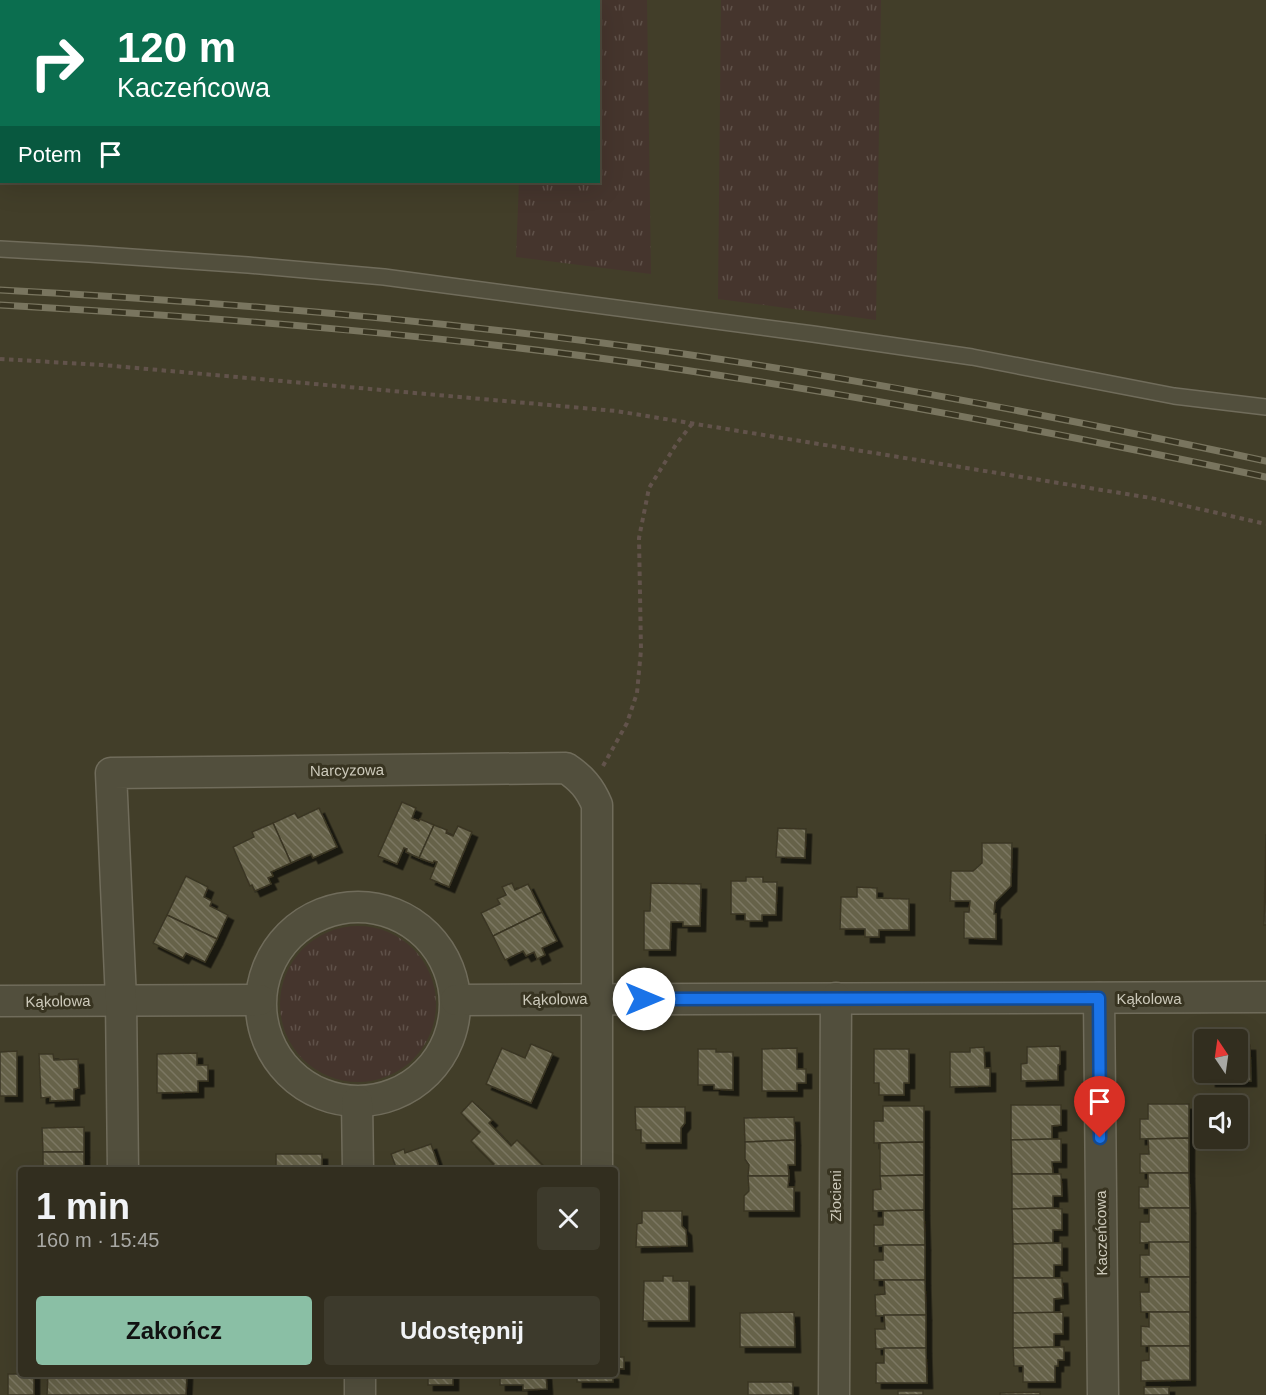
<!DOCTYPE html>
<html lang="pl">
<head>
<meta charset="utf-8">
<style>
  :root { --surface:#322e1f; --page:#3d3a2c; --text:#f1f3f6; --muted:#a8a8a4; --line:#4d4a3d; --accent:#8abfa5 }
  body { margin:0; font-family:Arial,sans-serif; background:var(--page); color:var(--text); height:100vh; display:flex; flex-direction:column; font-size:22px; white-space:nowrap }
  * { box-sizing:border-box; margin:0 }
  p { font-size:20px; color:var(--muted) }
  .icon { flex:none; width:33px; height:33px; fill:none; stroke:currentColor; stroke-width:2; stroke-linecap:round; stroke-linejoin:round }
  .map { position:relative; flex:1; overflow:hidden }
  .drawer { position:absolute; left:18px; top:1167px; width:600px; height:210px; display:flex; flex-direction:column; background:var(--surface); border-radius:6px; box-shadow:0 6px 24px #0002,0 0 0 2px var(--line) }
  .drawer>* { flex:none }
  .top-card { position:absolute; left:0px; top:0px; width:600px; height:183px; box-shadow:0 6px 24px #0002,0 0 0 2px var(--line); background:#0b6e4f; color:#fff; overflow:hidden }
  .needle { width:39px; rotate:347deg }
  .controls { position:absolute; left:1194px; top:1029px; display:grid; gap:12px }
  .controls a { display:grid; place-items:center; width:54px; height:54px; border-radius:6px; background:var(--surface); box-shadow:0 6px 24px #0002,0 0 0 2px var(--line); font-size:30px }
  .pin { position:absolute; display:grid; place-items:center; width:51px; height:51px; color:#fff; margin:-62px -26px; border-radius:50% 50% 50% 0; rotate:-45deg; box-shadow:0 0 6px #0007 }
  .pin .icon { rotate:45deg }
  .me { position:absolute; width:66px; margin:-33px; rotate:90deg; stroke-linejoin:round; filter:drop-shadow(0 0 4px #0008) }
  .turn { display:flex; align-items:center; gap:21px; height:126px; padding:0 18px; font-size:27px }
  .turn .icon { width:78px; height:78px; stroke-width:2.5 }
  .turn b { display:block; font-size:42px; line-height:51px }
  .then { display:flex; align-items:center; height:57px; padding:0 18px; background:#0003; gap:12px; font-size:22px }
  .round { display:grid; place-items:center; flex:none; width:63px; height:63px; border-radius:6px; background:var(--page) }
  .headline { display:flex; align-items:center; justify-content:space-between; height:102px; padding:0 18px }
  h1 { font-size:36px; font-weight:600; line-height:45px }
  .button { display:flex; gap:12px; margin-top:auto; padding:12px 18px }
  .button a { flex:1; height:69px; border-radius:6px; background:var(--accent); color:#111; font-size:24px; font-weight:600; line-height:69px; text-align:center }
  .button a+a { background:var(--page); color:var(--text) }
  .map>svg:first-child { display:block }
  .grass { fill:url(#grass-tufts) }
  .building { fill:url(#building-back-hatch); stroke:#3a3624; stroke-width:1.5; filter:url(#shadow) }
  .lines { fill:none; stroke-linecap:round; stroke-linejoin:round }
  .lane-casing { stroke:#706c5b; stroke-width:18 }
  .street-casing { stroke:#706c5b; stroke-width:33 }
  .path { stroke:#62534b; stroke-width:4; stroke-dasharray:4.5 4.5; stroke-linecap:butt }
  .lane { stroke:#524f3d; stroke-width:15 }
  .street { stroke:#524f3d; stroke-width:30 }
  .rail-casing { stroke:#79755f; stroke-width:7 }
  .rail { stroke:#383421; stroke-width:4.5; stroke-dasharray:14; stroke-linecap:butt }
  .route-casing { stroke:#114b97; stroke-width:15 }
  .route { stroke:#1a73e8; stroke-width:10 }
  .labels { text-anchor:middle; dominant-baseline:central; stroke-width:6; stroke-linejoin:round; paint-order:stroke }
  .street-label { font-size:15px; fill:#ccc9ba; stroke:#383421 }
</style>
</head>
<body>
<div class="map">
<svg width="1266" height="1395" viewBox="0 0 1266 1395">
  <defs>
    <pattern id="grass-tufts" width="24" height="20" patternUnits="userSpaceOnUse" patternTransform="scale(1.5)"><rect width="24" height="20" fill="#45352d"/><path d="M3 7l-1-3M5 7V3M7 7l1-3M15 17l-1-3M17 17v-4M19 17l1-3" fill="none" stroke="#5f5149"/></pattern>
    <pattern id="building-back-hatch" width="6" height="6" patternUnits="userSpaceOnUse" patternTransform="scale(1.5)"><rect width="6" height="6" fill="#66624a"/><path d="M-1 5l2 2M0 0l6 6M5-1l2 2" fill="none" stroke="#7b7762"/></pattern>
    <filter id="shadow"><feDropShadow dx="5.5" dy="5.5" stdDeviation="0" flood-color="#0009"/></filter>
  </defs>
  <rect width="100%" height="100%" fill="#423e29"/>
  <g class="grass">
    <path d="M 524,0 L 647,0 L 651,274 L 516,257 L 519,182 L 598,182 L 598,2 L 524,2 Z"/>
    <path d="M 721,0 L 881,0 L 876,320 L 718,299 Z"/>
    <circle cx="358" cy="1004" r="78"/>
  </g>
  <g class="building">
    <path d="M 402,802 L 416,808 L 412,818 L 419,821 L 420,819 L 434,825 L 419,858 L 406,852 L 407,849 L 404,848 L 397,864 L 378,856 Z"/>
    <path d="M 319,808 L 337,847 L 313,858 L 311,854 L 291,863 L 273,823 L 295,813 L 298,818 Z"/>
    <path d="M 273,823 L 291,863 L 271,872 L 273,876 L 268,878 L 271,884 L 255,891 L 252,885 L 250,886 L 233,847 L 254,837 L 252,832 Z"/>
    <path d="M 434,825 L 447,830 L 446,833 L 453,836 L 458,826 L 472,832 L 449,887 L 430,879 L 437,862 L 434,861 L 433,863 L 419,858 Z"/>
    <path d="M 778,828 L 806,829 L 805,858 L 776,857 Z"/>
    <path d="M 1266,834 L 1266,925 L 1264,925 Z"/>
    <path d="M 982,843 L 1012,843 L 1011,886 L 995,902 L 994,914 L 996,914 L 996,939 L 964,938 L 964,912 L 969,912 L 970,901 L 950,901 L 951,871 L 973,871 L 982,863 Z"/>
    <path d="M 186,876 L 208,887 L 204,897 L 212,901 L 210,906 L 228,915 L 217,939 L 167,915 Z"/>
    <path d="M 746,877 L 763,877 L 763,882 L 777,882 L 776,915 L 762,915 L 762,921 L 745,921 L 745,914 L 731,914 L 731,881 L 746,881 Z"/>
    <path d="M 512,883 L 515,890 L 528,884 L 542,912 L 493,936 L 481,913 L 500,904 L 497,899 L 506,895 L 502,887 Z"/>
    <path d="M 651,883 L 701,884 L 700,926 L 683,926 L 683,922 L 671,922 L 670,950 L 644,950 L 644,911 L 650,911 Z"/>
    <path d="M 857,887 L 877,888 L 877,898 L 909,899 L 909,930 L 879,930 L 879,937 L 865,937 L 865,929 L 840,929 L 841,897 L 857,897 Z"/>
    <path d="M 542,912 L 557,941 L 542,948 L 545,955 L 537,959 L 534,952 L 526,956 L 523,951 L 505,960 L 493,936 Z"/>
    <path d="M 167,915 L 217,939 L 205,962 L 186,953 L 183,958 L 153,943 Z"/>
    <path d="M 531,1044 L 553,1053 L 531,1103 L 486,1084 L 502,1048 L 525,1058 Z"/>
    <path d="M 1238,1045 L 1250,1045 L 1251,1081 L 1210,1081 L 1210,1072 L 1238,1072 Z"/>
    <path d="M 1060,1046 L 1060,1064 L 1058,1065 L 1058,1080 L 1021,1081 L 1021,1064 L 1027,1063 L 1027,1047 Z"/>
    <path d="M 984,1047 L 985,1068 L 990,1068 L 990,1086 L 950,1087 L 950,1052 L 970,1052 L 970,1048 Z"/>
    <path d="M 797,1048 L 797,1069 L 806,1069 L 806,1083 L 797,1083 L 797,1091 L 762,1091 L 762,1049 Z"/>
    <path d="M 698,1049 L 716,1049 L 716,1052 L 733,1052 L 733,1090 L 714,1089 L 714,1085 L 698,1085 Z"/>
    <path d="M 874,1049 L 909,1049 L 909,1083 L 904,1083 L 904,1095 L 879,1095 L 879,1083 L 874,1083 Z"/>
    <path d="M 17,1051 L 17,1096 L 0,1096 L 0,1052 Z"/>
    <path d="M 197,1053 L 197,1065 L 208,1065 L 208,1081 L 198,1081 L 198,1092 L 157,1093 L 157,1054 Z"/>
    <path d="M 39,1054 L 53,1054 L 54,1060 L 78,1059 L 79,1088 L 74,1089 L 74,1100 L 50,1101 L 50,1097 L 41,1098 Z"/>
    <path d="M 472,1101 L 492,1120 L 489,1123 L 511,1146 L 517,1140 L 544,1167 L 541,1170 L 491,1170 L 489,1168 L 494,1164 L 471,1141 L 480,1132 L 461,1113 Z"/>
    <path d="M 1148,1104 L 1189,1104 L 1189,1138 L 1140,1139 L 1140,1119 L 1148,1119 Z"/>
    <path d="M 1011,1105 L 1061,1105 L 1061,1125 L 1052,1126 L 1052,1139 L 1011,1140 Z"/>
    <path d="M 883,1106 L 924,1106 L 924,1142 L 874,1143 L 874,1121 L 883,1121 Z"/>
    <path d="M 635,1107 L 685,1107 L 685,1123 L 681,1128 L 681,1143 L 641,1143 L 641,1130 L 636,1130 Z"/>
    <path d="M 794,1117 L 795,1140 L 745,1142 L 744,1118 Z"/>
    <path d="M 84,1127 L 84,1152 L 43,1152 L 42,1128 Z"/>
    <path d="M 1189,1138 L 1189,1173 L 1140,1173 L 1140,1154 L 1149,1154 L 1148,1139 Z"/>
    <path d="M 1052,1139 L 1061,1139 L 1061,1162 L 1052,1162 L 1053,1174 L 1012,1174 L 1011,1140 Z"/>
    <path d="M 795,1140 L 795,1165 L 788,1165 L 789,1176 L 748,1176 L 749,1165 L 745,1159 L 745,1142 Z"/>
    <path d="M 924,1142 L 924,1175 L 880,1176 L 880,1143 Z"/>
    <path d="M 431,1144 L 440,1170 L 397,1170 L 391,1154 L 404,1149 L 405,1153 Z"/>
    <rect x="43" y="1152" width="41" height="18"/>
    <rect x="276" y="1154" width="46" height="16"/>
    <path d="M 1148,1173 L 1189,1173 L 1190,1208 L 1139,1208 L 1139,1187 L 1148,1187 Z"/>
    <path d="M 1012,1174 L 1061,1174 L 1062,1196 L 1053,1196 L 1053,1208 L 1012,1209 Z"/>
    <path d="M 924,1175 L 924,1210 L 873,1211 L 873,1190 L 881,1189 L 880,1176 Z"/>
    <path d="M 748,1176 L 789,1176 L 788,1187 L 794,1187 L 794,1211 L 744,1211 L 744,1196 L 749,1191 Z"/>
    <path d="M 1053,1208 L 1062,1209 L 1062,1230 L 1053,1230 L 1053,1243 L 1013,1244 L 1012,1209 Z"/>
    <path d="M 1149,1208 L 1190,1208 L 1190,1242 L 1140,1243 L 1140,1222 L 1149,1222 Z"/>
    <path d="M 924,1210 L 925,1245 L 874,1246 L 874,1225 L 883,1225 L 883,1211 Z"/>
    <path d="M 642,1211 L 682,1211 L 682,1226 L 686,1230 L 687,1246 L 636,1247 L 637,1224 L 642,1223 Z"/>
    <path d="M 1149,1242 L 1190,1242 L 1190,1277 L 1140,1277 L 1140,1255 L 1149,1255 Z"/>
    <path d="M 1053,1243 L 1062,1243 L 1062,1265 L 1054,1265 L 1054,1278 L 1013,1278 L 1013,1244 Z"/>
    <path d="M 883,1245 L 925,1245 L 925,1280 L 874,1280 L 874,1260 L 883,1260 Z"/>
    <path d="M 663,1276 L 673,1276 L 673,1281 L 689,1281 L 689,1321 L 643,1321 L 644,1281 L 663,1281 Z"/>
    <path d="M 1149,1277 L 1190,1277 L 1190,1312 L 1141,1312 L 1140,1292 L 1149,1292 Z"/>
    <path d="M 1013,1278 L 1062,1278 L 1063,1298 L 1054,1299 L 1054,1313 L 1013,1313 Z"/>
    <path d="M 884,1280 L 925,1280 L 926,1315 L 876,1316 L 875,1295 L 885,1294 Z"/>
    <path d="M 794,1312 L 795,1347 L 740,1347 L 740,1313 Z"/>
    <path d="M 1063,1312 L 1063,1334 L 1054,1334 L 1054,1347 L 1013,1348 L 1013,1313 Z"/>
    <path d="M 1149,1312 L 1190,1312 L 1190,1346 L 1141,1346 L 1141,1326 L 1149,1327 Z"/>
    <path d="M 884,1315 L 926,1315 L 926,1348 L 876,1349 L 875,1329 L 885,1329 Z"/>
    <path d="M 1149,1346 L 1190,1346 L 1190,1380 L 1141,1381 L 1141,1361 L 1149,1360 Z"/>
    <path d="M 1054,1347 L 1064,1347 L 1064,1360 L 1058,1360 L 1058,1366 L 1055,1366 L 1055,1382 L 1023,1382 L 1023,1366 L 1014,1366 L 1013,1348 Z"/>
    <path d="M 884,1348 L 926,1348 L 927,1383 L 876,1383 L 876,1363 L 884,1363 Z"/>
    <path d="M 615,1357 L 624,1357 L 624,1369 L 615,1368 Z"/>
    <rect x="8" y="1374" width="26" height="21"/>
    <path d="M 48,1374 L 98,1375 L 98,1374 L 138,1374 L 138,1377 L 156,1377 L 156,1374 L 187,1374 L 186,1395 L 47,1395 Z"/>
    <rect x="428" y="1374" width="25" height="11"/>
    <path d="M 500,1374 L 546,1374 L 547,1389 L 523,1390 L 523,1385 L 500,1385 Z"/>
    <rect x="577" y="1374" width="36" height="8"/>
    <rect x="748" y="1382" width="45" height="13"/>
    <rect x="1144" y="1387" width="25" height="8"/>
    <rect x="898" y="1391" width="25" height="4"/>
    <path d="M 1040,1392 L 1040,1395 L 1000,1395 L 1000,1393 Z"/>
  </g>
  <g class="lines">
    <g class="lane-casing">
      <path id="lane" d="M 0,249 L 89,254 L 248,265 L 384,277 L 813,334 L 972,357 L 1174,396 L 1266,407"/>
    </g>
    <g class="street-casing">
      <g id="street">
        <circle cx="358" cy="1004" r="97"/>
        <path d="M 1099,998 L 1103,1395"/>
        <path d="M 456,1000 L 1266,997"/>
        <path d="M 0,1001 L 260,1000"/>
        <path d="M 357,1102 L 358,1170"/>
        <path d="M 123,1170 L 121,1000 L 111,773 L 566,768 C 581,778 590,788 597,805 L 597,1170"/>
        <path d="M 360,1374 L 360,1395"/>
        <path d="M 834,1395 L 836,998"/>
      </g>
    </g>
    <g class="path">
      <path d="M 0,359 L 103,365 L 616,411 L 1151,498 L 1266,524"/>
      <path d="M 603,766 L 627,723 L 637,693 L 641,650 L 639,538 L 649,488 L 677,443 L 692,424"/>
    </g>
    <use href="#lane" class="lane"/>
    <use href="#street" class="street"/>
    <g class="rail-casing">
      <g id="rail">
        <path d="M 0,290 C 229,302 457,322 684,354 C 880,382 1073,420 1266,461"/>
        <path d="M 0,305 C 229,318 458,336 684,370 C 880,399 1073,436 1266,477"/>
      </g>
    </g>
    <use href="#rail" class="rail"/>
  </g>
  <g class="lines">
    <g class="route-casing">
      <path id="route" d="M 644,999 L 1099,998 L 1100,1138"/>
    </g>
    <use href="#route" class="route"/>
  </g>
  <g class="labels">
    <g class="street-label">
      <text transform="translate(347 770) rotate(-1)">Narcyzowa</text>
      <text x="1149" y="998">Kąkolowa</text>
      <text transform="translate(555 999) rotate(-1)">Kąkolowa</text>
      <text transform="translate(58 1001) rotate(-1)">Kąkolowa</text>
      <text transform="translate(835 1196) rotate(-90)">Złocieni</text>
      <text transform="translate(1101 1233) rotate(-91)">Kaczeńcowa</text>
    </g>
  </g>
</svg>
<div class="controls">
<a><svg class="needle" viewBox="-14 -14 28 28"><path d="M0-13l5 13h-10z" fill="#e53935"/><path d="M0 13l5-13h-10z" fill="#a8a8a4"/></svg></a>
<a><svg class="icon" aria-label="sound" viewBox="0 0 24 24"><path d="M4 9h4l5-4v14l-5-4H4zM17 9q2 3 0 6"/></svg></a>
</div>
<div class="pin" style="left:1100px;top:1138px;background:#d93025"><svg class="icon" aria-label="arrive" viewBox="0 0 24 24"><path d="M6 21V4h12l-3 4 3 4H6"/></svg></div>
<svg class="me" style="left:644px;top:999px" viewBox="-20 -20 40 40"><circle r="19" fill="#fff"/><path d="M0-13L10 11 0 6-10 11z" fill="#1a73e8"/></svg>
<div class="top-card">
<div class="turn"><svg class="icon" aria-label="right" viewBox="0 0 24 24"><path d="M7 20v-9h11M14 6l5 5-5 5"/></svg><div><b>120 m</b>Kaczeńcowa</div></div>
<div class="then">Potem<svg class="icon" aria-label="arrive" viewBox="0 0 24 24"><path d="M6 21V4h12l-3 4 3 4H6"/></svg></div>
</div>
<section class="drawer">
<div class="headline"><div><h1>1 min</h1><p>160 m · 15:45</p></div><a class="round"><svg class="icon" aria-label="close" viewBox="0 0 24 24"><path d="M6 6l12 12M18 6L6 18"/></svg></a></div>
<div class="button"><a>Zakończ</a><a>Udostępnij</a></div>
</section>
</div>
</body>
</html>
